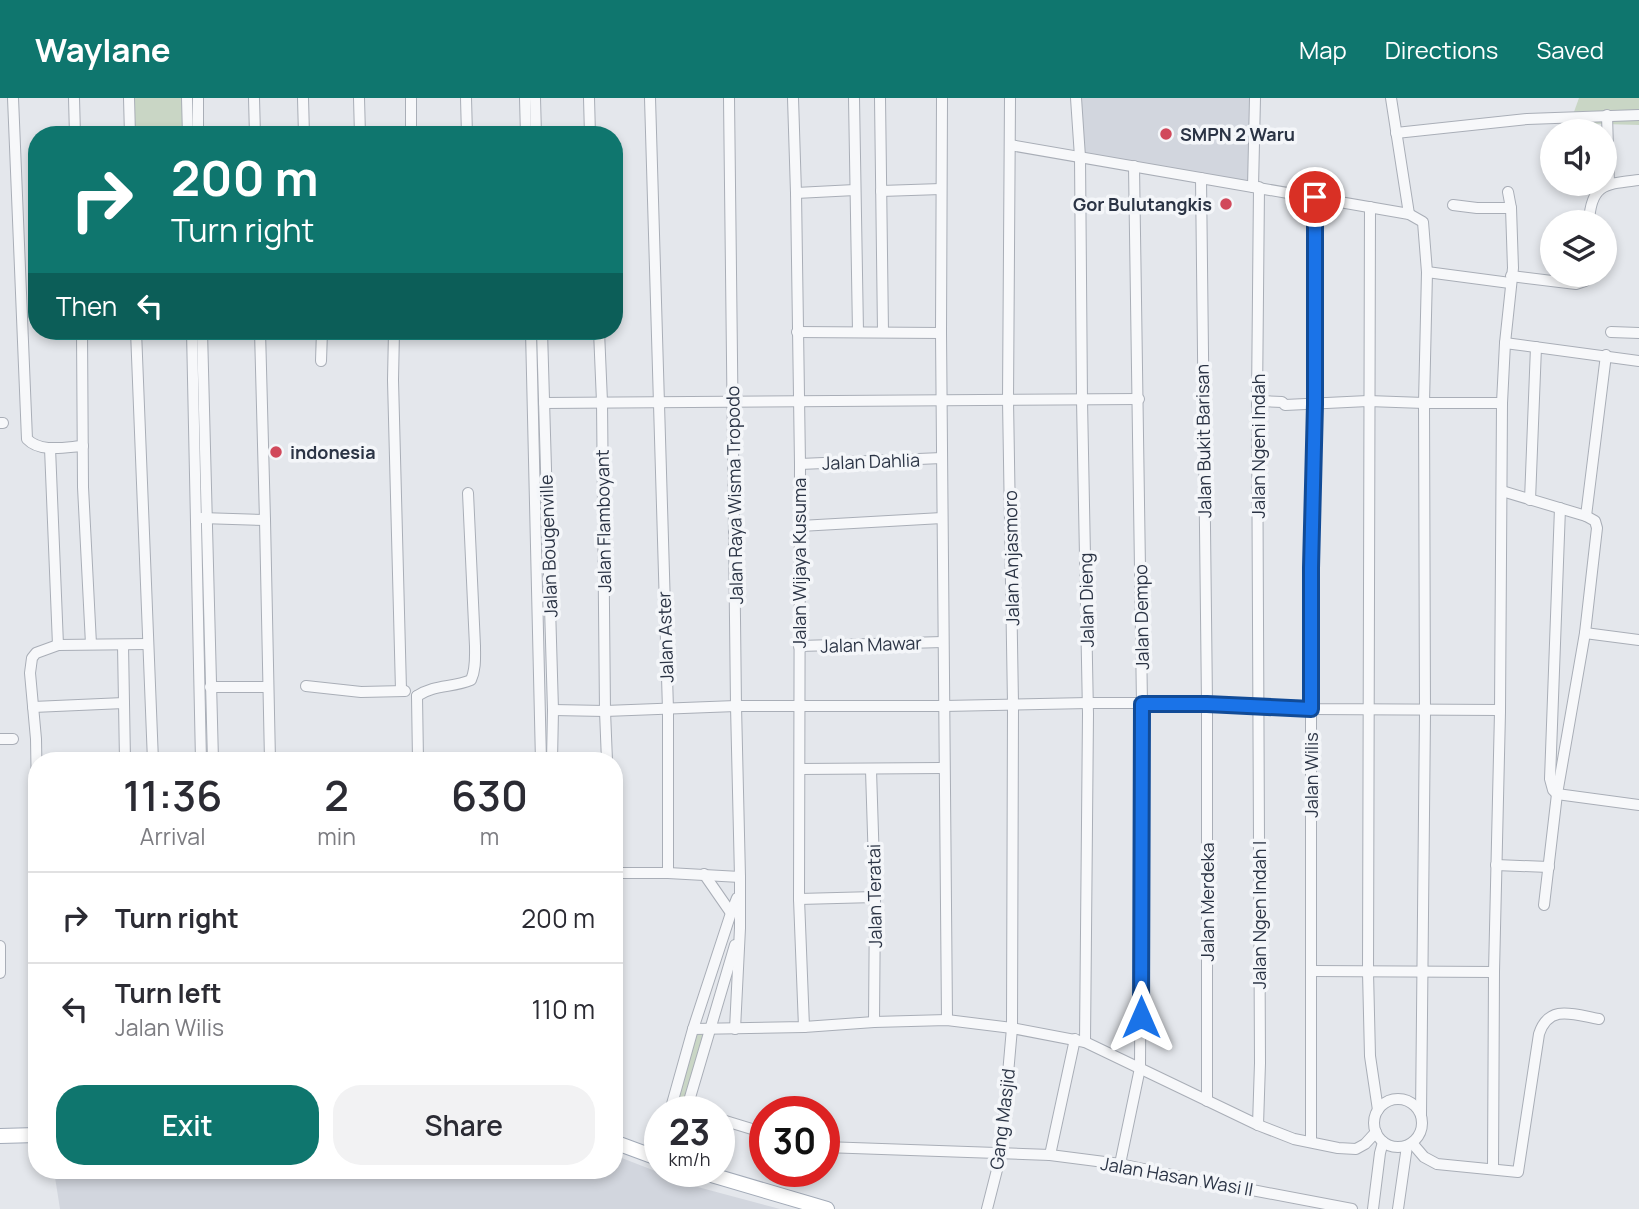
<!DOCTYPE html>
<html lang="en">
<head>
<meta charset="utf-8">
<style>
  :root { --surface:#fff; --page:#f2f2f3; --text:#2b2b33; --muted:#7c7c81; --line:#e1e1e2; --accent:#0f766e }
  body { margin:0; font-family:Manrope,sans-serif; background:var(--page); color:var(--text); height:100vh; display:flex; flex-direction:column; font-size:26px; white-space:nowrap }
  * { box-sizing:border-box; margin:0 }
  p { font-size:23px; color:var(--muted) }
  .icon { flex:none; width:38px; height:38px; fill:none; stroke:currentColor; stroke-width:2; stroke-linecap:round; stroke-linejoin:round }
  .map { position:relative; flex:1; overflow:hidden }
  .drawer { position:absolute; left:28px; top:654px; width:595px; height:427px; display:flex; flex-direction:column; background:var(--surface); border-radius:28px; box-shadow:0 4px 10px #0003 }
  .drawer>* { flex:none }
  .hud { position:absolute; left:28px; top:28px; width:595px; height:214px; border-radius:28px; box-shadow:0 4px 10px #0003; background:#0f766e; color:#fff; overflow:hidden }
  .controls { position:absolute; left:1540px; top:21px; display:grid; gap:14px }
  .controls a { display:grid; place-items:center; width:77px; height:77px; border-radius:50%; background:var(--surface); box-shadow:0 4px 10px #0003; font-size:35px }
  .speed { position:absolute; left:644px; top:998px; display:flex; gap:14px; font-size:35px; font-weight:700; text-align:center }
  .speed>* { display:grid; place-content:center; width:91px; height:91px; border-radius:50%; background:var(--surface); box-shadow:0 4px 10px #0003; line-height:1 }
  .speed small { font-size:18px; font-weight:400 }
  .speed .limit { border:10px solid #d22; background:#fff; color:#111 }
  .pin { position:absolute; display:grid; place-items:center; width:60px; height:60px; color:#fff; margin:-30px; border:4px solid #fff; border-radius:50%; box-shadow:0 2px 7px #0007 }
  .me { position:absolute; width:77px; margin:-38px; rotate:0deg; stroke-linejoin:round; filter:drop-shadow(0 0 5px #0008) }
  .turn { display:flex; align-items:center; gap:24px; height:147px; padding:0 28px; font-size:32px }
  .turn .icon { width:91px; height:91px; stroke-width:2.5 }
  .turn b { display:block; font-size:49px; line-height:60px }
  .then { display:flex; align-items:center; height:66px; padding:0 28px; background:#0003; gap:14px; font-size:26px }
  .eta { display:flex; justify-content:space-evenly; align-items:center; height:119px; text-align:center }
  .eta b { font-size:42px; font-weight:600; line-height:49px }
  .button { display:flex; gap:14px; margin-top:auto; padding:14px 28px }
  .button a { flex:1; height:80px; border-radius:28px; background:var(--accent); color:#fff; font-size:28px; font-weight:600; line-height:80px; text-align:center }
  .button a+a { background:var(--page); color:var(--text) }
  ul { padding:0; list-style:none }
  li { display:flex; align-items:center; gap:21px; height:91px; padding:0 28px; border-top:2px solid var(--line) }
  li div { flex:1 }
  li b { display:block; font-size:26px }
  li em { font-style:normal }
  header { display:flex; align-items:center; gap:42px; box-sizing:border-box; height:98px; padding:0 35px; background:var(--accent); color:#fff }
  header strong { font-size:33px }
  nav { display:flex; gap:38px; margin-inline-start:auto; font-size:24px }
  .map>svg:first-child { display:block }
  .built { fill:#d2d6de }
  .green { fill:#c9d6c5 }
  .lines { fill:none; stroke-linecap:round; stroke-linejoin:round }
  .minor-casing { stroke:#a9aeb7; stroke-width:12 }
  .major-casing { stroke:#a3abb8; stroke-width:16 }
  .minor { stroke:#f7f8fa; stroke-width:10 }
  .major { stroke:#fff; stroke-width:14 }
  .route-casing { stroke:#114b97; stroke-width:18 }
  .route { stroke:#1a73e8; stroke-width:12 }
  .poi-dot { fill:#d1495b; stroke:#f4f6f9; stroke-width:2.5 }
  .labels { text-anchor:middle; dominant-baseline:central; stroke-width:7; stroke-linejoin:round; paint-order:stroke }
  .poi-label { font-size:18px; font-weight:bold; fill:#2b3445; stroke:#f4f6f9; text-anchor:start }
  .street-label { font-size:18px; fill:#2b3445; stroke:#f4f6f9 }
</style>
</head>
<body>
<header>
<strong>Waylane</strong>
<nav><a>Map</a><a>Directions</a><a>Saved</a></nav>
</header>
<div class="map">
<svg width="1639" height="1111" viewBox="0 0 1639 1111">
  <rect width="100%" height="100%" fill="#e4e7ec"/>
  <g class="built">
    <path d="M 1078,0 L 1254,0 L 1249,92 L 1081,57 Z"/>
    <path d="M 614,1057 L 694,1088 L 780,1111 L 60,1111 L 54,1073 L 614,1073 Z"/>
  </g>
  <g class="green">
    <path d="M 129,0 L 187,0 L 188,37 L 130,37 Z"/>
    <path d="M 1579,0 L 1639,0 L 1639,27 L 1570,25 Z"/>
    <path d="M 709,930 L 686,1013 L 671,1013 L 692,933 Z"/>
  </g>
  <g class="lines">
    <g class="minor-casing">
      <g id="minor">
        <path d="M 13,0 L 27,341 C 40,355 66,349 83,348"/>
        <path d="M 74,0 L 75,37"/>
        <path d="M 129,0 L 130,37"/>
        <path d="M 187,0 L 188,37"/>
        <path d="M 198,0 L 198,37"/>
        <path d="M 254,0 L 255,37"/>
        <path d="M 303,0 L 304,37"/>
        <path d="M 359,0 L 360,37"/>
        <path d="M 411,0 L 411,37"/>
        <path d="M 466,0 L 467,37"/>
        <path d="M 525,0 L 526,37"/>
        <path d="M 535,0 L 536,37"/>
        <path d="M 589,0 L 590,37"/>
        <path d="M 650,0 L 668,612 L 668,775"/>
        <path d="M 729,0 L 736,608 L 740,779 L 740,830 L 735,931"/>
        <path d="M 793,0 L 796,95 L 800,366 L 799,801 L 804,929"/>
        <path d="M 854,0 L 858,234"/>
        <path d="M 880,0 L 883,234"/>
        <path d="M 1076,0 L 1080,59 L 1082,302 L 1088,616 L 1085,944"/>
        <path d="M 1391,0 L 1409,116"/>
        <path d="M 1607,17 L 1609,86"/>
        <path d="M 1396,35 L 1527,21 L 1639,17"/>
        <path d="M 1010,47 L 1409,116 L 1423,124 L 1427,174 L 1424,305 L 1425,615 L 1421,1017"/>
        <path d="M 1201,80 L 1207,605 L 1207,1003"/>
        <path d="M 1253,89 L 1255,0"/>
        <path d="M 881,93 L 941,91"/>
        <path d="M 796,95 L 855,92"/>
        <path d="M 1453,107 L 1477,110 L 1511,110"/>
        <path d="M 1370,109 L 1368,874 L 1370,958 L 1378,1012"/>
        <path d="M 1589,124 C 1591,85 1606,86 1639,82"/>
        <path d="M 1427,174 L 1510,185"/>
        <path d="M 1511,178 L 1576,186 L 1585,183 L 1586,177"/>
        <path d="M 82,233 L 83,389 L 91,546"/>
        <path d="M 136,233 L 153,663"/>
        <path d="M 192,233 L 201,663"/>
        <path d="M 202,233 L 213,663"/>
        <path d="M 394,233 L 393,282 L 401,592"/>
        <path d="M 531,233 L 541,663"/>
        <path d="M 542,233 L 553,612 L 552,663"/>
        <path d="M 599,233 L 602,304 L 605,613 L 607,663"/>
        <path d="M 797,234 L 941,235 L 942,0"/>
        <path d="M 1611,234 L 1639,235"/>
        <path d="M 941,235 C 942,464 943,693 947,922"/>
        <path d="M 1505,245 L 1639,263"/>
        <path d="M 321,263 L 322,233"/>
        <path d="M 1257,303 L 1282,304 L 1285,307 L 1368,303 L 1424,305 L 1502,305"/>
        <path d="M 544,305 L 1139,301"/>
        <path d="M 0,325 L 3,325"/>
        <path d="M 50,350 L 58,547"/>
        <path d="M 800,366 L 942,360"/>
        <path d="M 1502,393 L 1586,418 L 1595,423 L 1597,430 L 1585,535 L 1557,696 L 1544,807"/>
        <path d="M 1530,402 L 1536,249"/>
        <path d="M 1586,418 L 1606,257"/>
        <path d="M 201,420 L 265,422 L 260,233"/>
        <path d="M 265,422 L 270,663"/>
        <path d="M 800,428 L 942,420"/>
        <path d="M 1585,535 L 1639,542"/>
        <path d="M 123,547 L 125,663"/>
        <path d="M 799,548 L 943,544"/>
        <path d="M 306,588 L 361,594 L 405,593"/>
        <path d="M 210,589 L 268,589"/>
        <path d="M 417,598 C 435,586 452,590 471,582 C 476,571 475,559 475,548 L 468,395"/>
        <path d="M 417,598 L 418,663"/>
        <path d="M 33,609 L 124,605"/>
        <path d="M 553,612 L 605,613 L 736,608 L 944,608 L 1088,605 L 1207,605 L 1311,611 L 1500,612"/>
        <path d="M 0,641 L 13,641"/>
        <path d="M 800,671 L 942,670"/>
        <path d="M 871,672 L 875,799 L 874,924"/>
        <path d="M 1557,696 L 1553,692 L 1550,681 L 1560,410"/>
        <path d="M 1557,696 L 1639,707"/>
        <path d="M 37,699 L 36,641 L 30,575 L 32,560 L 36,555 L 58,547 L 148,546"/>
        <path d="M 1496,767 L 1549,769"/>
        <path d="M 614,775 L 668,775 L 740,779"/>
        <path d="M 704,776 L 731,815"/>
        <path d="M 799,801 L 875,799"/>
        <path d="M 0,848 L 0,875"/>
        <path d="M 1312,873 L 1494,874"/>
        <path d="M 693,931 L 804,929 L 874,924 L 947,922 L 1012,930 L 1085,944 L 1258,1027 L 1294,1041 L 1338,1050 L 1356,1051 L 1365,1046 L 1376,1034"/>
        <circle cx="1398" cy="1025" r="24"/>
        <path d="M 670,1013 L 693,931 L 731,815 L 737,800"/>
        <path d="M 686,1013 L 735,847"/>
        <path d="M 719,1021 L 765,1035"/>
        <path d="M 824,1025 L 826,1032 L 824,1042"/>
        <path d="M 1258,1027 L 1260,965 L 1257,303 L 1259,89"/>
        <path d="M 1311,1044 L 1311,470 L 1315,306 L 1315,99"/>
        <path d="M 1412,1045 L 1424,1059 L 1437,1066 L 1518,1074 L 1539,936 C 1549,905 1575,917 1599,921"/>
        <path d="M 824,1049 L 1050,1057 L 1120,1066 L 1238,1091 L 1252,1092 L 1352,1111"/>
        <path d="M 1050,1057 L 1075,941"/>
        <path d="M 657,1060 L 660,1049"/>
        <path d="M 1120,1066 L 1140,970 L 1142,606 L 1134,68"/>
        <path d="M 1493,1071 L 1494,874 L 1500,614 L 1502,305 L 1505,245 L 1513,170 L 1511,110 L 1508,94"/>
        <path d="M 987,1111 L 1001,1056 L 1012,930 L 1013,606 L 1008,302 L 1010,0"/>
        <path d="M 1373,1111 L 1380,1055 L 1383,1044"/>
        <path d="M 1398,1111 L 1407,1048"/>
      </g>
    </g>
    <g class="major-casing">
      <g id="major">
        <path d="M 0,1038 L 37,1037"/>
        <path d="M 614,1044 L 660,1061"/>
        <path d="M 698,1073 L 827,1111"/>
      </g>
    </g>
    <use href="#minor" class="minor"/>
    <use href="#major" class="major"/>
  </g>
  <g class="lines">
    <g class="route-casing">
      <path id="route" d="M 1141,919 L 1142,606 L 1207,606 L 1311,611 L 1311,470 L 1315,306 L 1315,99"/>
    </g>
    <use href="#route" class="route"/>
  </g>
  <g class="poi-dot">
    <circle cx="1166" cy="36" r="7"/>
    <circle cx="1226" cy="106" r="7"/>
    <circle cx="276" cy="354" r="7"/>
  </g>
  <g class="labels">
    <g class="poi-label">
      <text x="1180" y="36">SMPN 2 Waru</text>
      <text x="1212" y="106" text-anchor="end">Gor Bulutangkis</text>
      <text x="290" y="354">indonesia</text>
    </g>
    <g class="street-label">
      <text transform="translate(1203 343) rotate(-91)">Jalan Bukit Barisan</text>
      <text transform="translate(1258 348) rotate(-90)">Jalan Ngeni Indah</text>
      <text transform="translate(871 363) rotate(-2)">Jalan Dahlia</text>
      <text transform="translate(734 397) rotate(-91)">Jalan Raya Wisma Tropodo</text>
      <text transform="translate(603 423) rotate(-91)">Jalan Flamboyant</text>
      <text transform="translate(548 448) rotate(-92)">Jalan Bougenville</text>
      <text transform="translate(1011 460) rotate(-91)">Jalan Anjasmoro</text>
      <text transform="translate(799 465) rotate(-90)">Jalan Wijaya Kusuma</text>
      <text transform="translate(1086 502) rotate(-91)">Jalan Dieng</text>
      <text transform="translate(1141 519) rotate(-91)">Jalan Dempo</text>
      <text transform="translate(665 539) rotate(-92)">Jalan Aster</text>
      <text transform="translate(871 546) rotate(-2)">Jalan Mawar</text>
      <text transform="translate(1311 677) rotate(-90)">Jalan Wilis</text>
      <text transform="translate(874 798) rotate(-91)">Jalan Teratai</text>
      <text transform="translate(1207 804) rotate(-90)">Jalan Merdeka</text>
      <text transform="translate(1259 817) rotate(-90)">Jalan Ngen Indah I</text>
      <text transform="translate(1002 1021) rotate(-83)">Gang Masjid</text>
      <text transform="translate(1177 1078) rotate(10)">Jalan Hasan Wasi II</text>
    </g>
  </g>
</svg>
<div class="controls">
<a><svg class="icon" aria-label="sound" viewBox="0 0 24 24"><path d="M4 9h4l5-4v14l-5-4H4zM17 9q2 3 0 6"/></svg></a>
<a><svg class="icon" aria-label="layers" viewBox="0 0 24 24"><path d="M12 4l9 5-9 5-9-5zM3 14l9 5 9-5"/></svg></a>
</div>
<div class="speed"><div>23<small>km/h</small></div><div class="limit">30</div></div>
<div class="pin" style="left:1315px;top:99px;background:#d93025"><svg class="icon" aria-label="arrive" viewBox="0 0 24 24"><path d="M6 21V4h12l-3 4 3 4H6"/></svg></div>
<svg class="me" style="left:1141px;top:919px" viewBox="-20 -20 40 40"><path d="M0-17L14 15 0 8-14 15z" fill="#1a73e8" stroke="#fff" stroke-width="4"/></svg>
<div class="hud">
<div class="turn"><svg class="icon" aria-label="right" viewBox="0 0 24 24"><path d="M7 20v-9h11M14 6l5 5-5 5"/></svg><div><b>200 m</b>Turn right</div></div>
<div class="then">Then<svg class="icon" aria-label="left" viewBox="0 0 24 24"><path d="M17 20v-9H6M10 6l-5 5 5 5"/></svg></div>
</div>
<section class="drawer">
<div class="eta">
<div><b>11:36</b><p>Arrival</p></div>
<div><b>2</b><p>min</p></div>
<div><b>630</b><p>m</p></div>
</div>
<ul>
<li><svg class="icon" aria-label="right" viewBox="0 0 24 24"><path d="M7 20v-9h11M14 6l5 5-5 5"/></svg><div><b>Turn right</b></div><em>200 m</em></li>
<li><svg class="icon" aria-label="left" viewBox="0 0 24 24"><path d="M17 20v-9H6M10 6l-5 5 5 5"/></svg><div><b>Turn left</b><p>Jalan Wilis</p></div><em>110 m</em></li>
</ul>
<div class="button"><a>Exit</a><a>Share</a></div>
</section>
</div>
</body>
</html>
